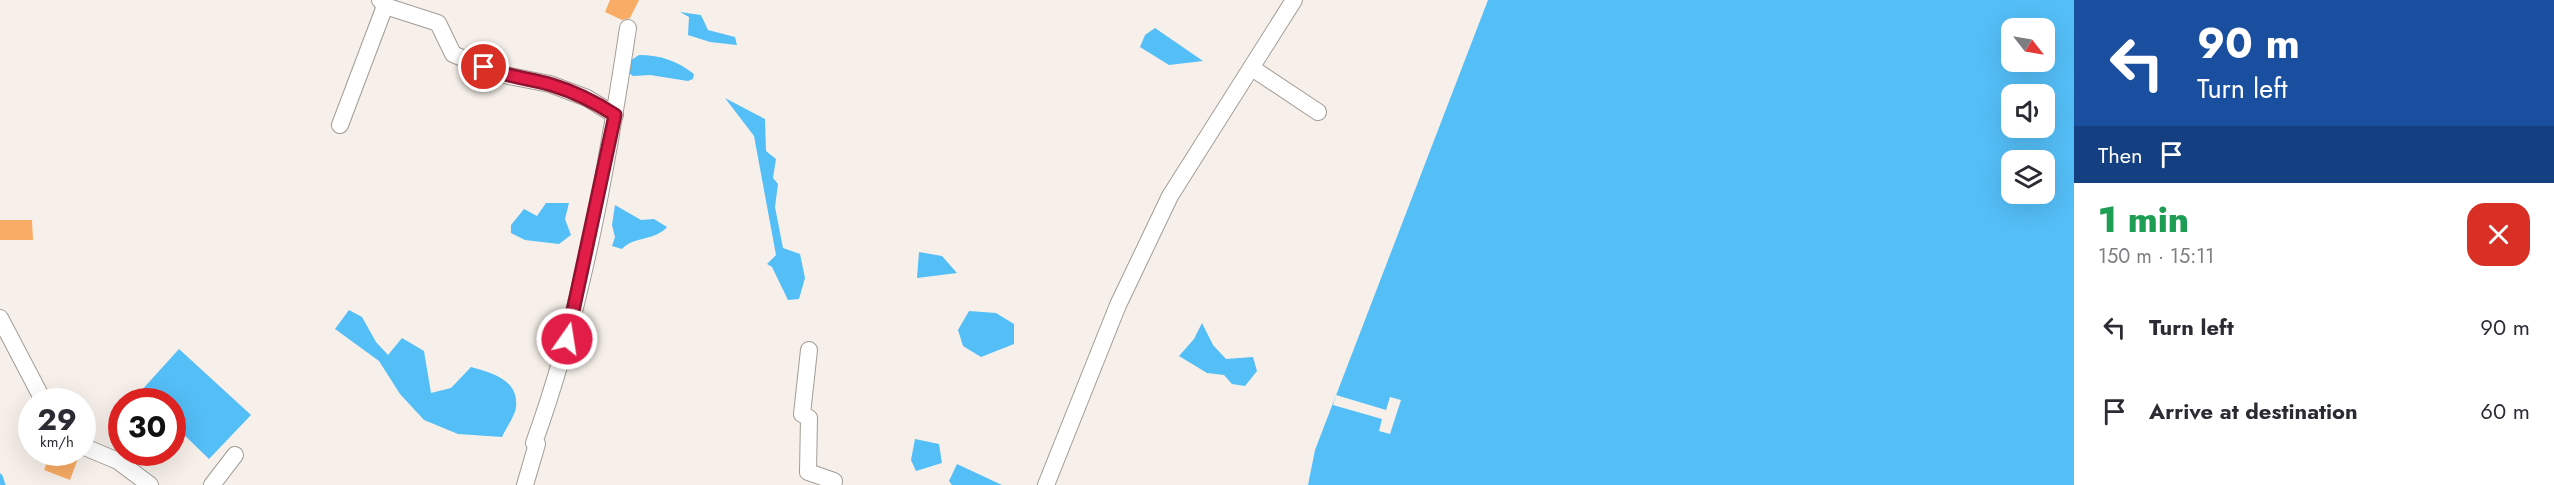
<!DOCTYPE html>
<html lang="en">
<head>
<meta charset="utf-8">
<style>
  :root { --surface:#fff; --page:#f7f7f7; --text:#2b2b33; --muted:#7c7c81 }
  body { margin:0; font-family:Jost,sans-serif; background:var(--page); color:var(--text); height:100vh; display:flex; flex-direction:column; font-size:22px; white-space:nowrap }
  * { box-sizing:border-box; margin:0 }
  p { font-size:20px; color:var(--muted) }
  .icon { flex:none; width:33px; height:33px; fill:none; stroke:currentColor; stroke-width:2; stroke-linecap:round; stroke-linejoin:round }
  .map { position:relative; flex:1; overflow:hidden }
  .panel { display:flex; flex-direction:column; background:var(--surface); width:480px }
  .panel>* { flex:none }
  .guide { background:#1a4fa0; color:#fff; overflow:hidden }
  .needle { width:39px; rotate:121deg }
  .buttons { position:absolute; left:2001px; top:18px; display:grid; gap:12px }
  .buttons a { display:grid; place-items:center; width:54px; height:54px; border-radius:12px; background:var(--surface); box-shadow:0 6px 24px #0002; font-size:30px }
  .speed { position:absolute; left:18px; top:388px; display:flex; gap:12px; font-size:30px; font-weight:700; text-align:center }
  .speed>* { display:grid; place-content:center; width:78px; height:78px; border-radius:50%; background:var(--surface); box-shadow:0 6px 24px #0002; line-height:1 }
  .speed small { font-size:15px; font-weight:400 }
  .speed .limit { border:9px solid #d22; background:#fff; color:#111 }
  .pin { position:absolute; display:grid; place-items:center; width:51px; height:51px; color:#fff; margin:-26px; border:3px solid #fff; border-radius:50%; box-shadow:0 2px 6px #0007 }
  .me { position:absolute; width:66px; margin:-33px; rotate:13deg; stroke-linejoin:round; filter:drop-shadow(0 0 4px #0008) }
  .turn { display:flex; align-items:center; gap:21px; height:126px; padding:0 24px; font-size:27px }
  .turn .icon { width:78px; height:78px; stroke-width:2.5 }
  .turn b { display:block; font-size:42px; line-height:51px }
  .then { display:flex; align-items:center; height:57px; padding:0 24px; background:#0003; gap:12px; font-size:22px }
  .round { display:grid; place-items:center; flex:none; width:63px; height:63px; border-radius:18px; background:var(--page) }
  .headline { display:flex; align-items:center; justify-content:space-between; height:102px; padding:0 24px }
  h1 { font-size:36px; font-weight:800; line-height:45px; color:#1e9e55 }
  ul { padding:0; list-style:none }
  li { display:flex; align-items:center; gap:18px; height:84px; padding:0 24px }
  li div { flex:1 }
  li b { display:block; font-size:22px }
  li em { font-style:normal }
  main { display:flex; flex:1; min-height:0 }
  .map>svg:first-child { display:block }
  .water { fill:#54bef7; fill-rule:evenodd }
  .pier { fill:#f7f0ea }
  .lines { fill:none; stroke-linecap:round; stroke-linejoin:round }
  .stream { stroke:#54bef7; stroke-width:5 }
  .building { fill:#f9ac65 }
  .street-casing { stroke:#a29c96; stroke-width:18 }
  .street { stroke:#fff; stroke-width:16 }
  .route-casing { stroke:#92132f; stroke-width:15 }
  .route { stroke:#e11d48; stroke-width:10 }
</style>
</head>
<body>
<main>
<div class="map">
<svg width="2074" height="485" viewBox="0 0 2074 485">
  <rect width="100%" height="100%" fill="#f7f0ea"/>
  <g class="water">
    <path d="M 1488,0 L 2074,0 L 2074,485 L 1308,485 L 1315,450 ZM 2012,28 L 2044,28 L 2044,62 L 2012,62 ZM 2012,94 L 2044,94 L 2044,128 L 2012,128 ZM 2012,160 L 2044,160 L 2044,194 L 2012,194 Z"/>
    <path d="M 680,12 L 701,15 L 708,30 L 735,37 L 737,45 L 710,42 L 688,35 L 689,17 Z"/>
    <path d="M 1155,28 L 1203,61 L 1169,65 L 1140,47 L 1145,35 Z"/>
    <path d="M 639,55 C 661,55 677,61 694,74 L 693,79 L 688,81 L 650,75 L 633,76 L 629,73 L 628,62 Z"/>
    <path d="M 725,98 L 765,119 L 766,151 L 776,159 L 773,178 L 778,184 L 775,207 L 783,248 L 800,254 L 805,278 L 799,299 L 788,300 L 772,267 L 767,264 L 776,255 L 754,136 Z"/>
    <path d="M 546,203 L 569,203 L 565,219 L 571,235 L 559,244 L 525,240 L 511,233 L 511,225 L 524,209 L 537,216 Z"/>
    <path d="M 615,205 L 641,220 L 654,219 L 667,227 C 655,241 634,236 622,249 L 612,246 L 615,237 L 612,225 Z"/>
    <path d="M 919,252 L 942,256 L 957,273 L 917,278 Z"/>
    <path d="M 349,310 L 362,317 L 376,342 L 388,355 L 402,338 L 424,351 L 431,393 L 451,388 L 471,367 C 491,373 519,379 516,407 C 515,416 506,428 502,437 L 458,434 L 424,420 L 400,394 L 379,361 L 335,329 Z"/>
    <path d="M 969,311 L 996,313 L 1014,324 L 1014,344 L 981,357 L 963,346 L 958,330 Z"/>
    <path d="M 1202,323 L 1213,345 L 1226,359 L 1253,357 L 1257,371 L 1245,386 L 1232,384 L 1224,375 L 1207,373 L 1179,356 L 1194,339 Z"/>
    <path d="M 179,349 L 251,415 L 209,459 L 173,424 L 172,402 L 150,402 L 140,392 Z"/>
    <path d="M 915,439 L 939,444 L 942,463 L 916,471 L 911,460 Z"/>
    <path d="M 957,464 L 1002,485 L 952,485 L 949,481 Z"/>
  </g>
  <path class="pier" d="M 1336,395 L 1386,410 L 1390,397 L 1401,400 L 1390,434 L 1379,431 L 1382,419 L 1333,405 Z"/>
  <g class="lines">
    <path class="stream" d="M 0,476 L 3,485"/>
  </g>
  <g class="building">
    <path d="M 610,0 L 639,0 L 630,18 L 622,20 L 605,12 Z"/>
    <path d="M 0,220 L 32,220 L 33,240 L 0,240 Z"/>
    <path d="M 51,453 L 74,453 L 79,456 L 70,480 L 44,470 Z"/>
  </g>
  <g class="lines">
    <g class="street-casing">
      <g id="street">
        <path d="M 380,0 L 385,6 L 438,23 L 453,54 L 499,74 L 550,84 L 587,98 L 615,115"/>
        <path d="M 1252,68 L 1318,112"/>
        <path d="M 340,125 L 385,6"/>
        <path d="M 0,318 L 44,402"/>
        <path d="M 809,350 L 802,414 L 809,418 L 808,472 L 834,481 L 833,485"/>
        <path d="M 82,446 L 118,461 L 150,485"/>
        <path d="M 212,485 L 235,455"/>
        <path d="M 525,485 L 537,444 L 534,443 C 582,310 607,168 628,28"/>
        <path d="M 1046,485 L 1118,305 L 1170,196 L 1294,0"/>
      </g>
    </g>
    <use href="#street" class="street"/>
  </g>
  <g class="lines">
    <g class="route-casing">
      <path id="route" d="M 484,67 C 506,77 529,78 552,85 C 575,92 595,102 615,115 L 567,339"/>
    </g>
    <use href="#route" class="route"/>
  </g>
</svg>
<div class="buttons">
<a><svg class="needle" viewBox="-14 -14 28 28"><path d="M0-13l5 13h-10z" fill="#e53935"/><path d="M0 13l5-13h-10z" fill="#7c7c81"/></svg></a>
<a><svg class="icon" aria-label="sound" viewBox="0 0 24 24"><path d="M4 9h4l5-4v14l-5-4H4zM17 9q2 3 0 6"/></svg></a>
<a><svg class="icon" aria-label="layers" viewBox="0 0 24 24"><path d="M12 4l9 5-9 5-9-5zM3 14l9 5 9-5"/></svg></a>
</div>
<div class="speed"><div>29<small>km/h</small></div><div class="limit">30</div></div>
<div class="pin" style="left:484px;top:67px;background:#d93025"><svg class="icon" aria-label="arrive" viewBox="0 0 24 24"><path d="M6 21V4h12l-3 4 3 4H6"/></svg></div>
<svg class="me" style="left:567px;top:339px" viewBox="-20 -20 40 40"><circle r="17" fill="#e11d48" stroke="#fff" stroke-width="3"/><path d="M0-11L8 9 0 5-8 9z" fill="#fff"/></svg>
</div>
<section class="panel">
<div class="guide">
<div class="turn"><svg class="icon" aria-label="left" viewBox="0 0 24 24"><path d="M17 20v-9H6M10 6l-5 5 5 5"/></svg><div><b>90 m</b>Turn left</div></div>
<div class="then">Then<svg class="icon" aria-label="arrive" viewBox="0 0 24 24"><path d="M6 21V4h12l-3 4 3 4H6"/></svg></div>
</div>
<div class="headline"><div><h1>1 min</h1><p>150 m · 15:11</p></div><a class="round" style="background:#d93025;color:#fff"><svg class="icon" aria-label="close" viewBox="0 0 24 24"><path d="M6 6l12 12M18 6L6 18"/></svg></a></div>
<ul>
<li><svg class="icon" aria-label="left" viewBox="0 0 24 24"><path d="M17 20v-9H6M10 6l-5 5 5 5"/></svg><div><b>Turn left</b></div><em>90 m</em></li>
<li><svg class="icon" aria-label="arrive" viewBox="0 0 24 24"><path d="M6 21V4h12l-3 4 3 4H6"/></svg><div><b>Arrive at destination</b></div><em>60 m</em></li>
</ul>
</section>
</main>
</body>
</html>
